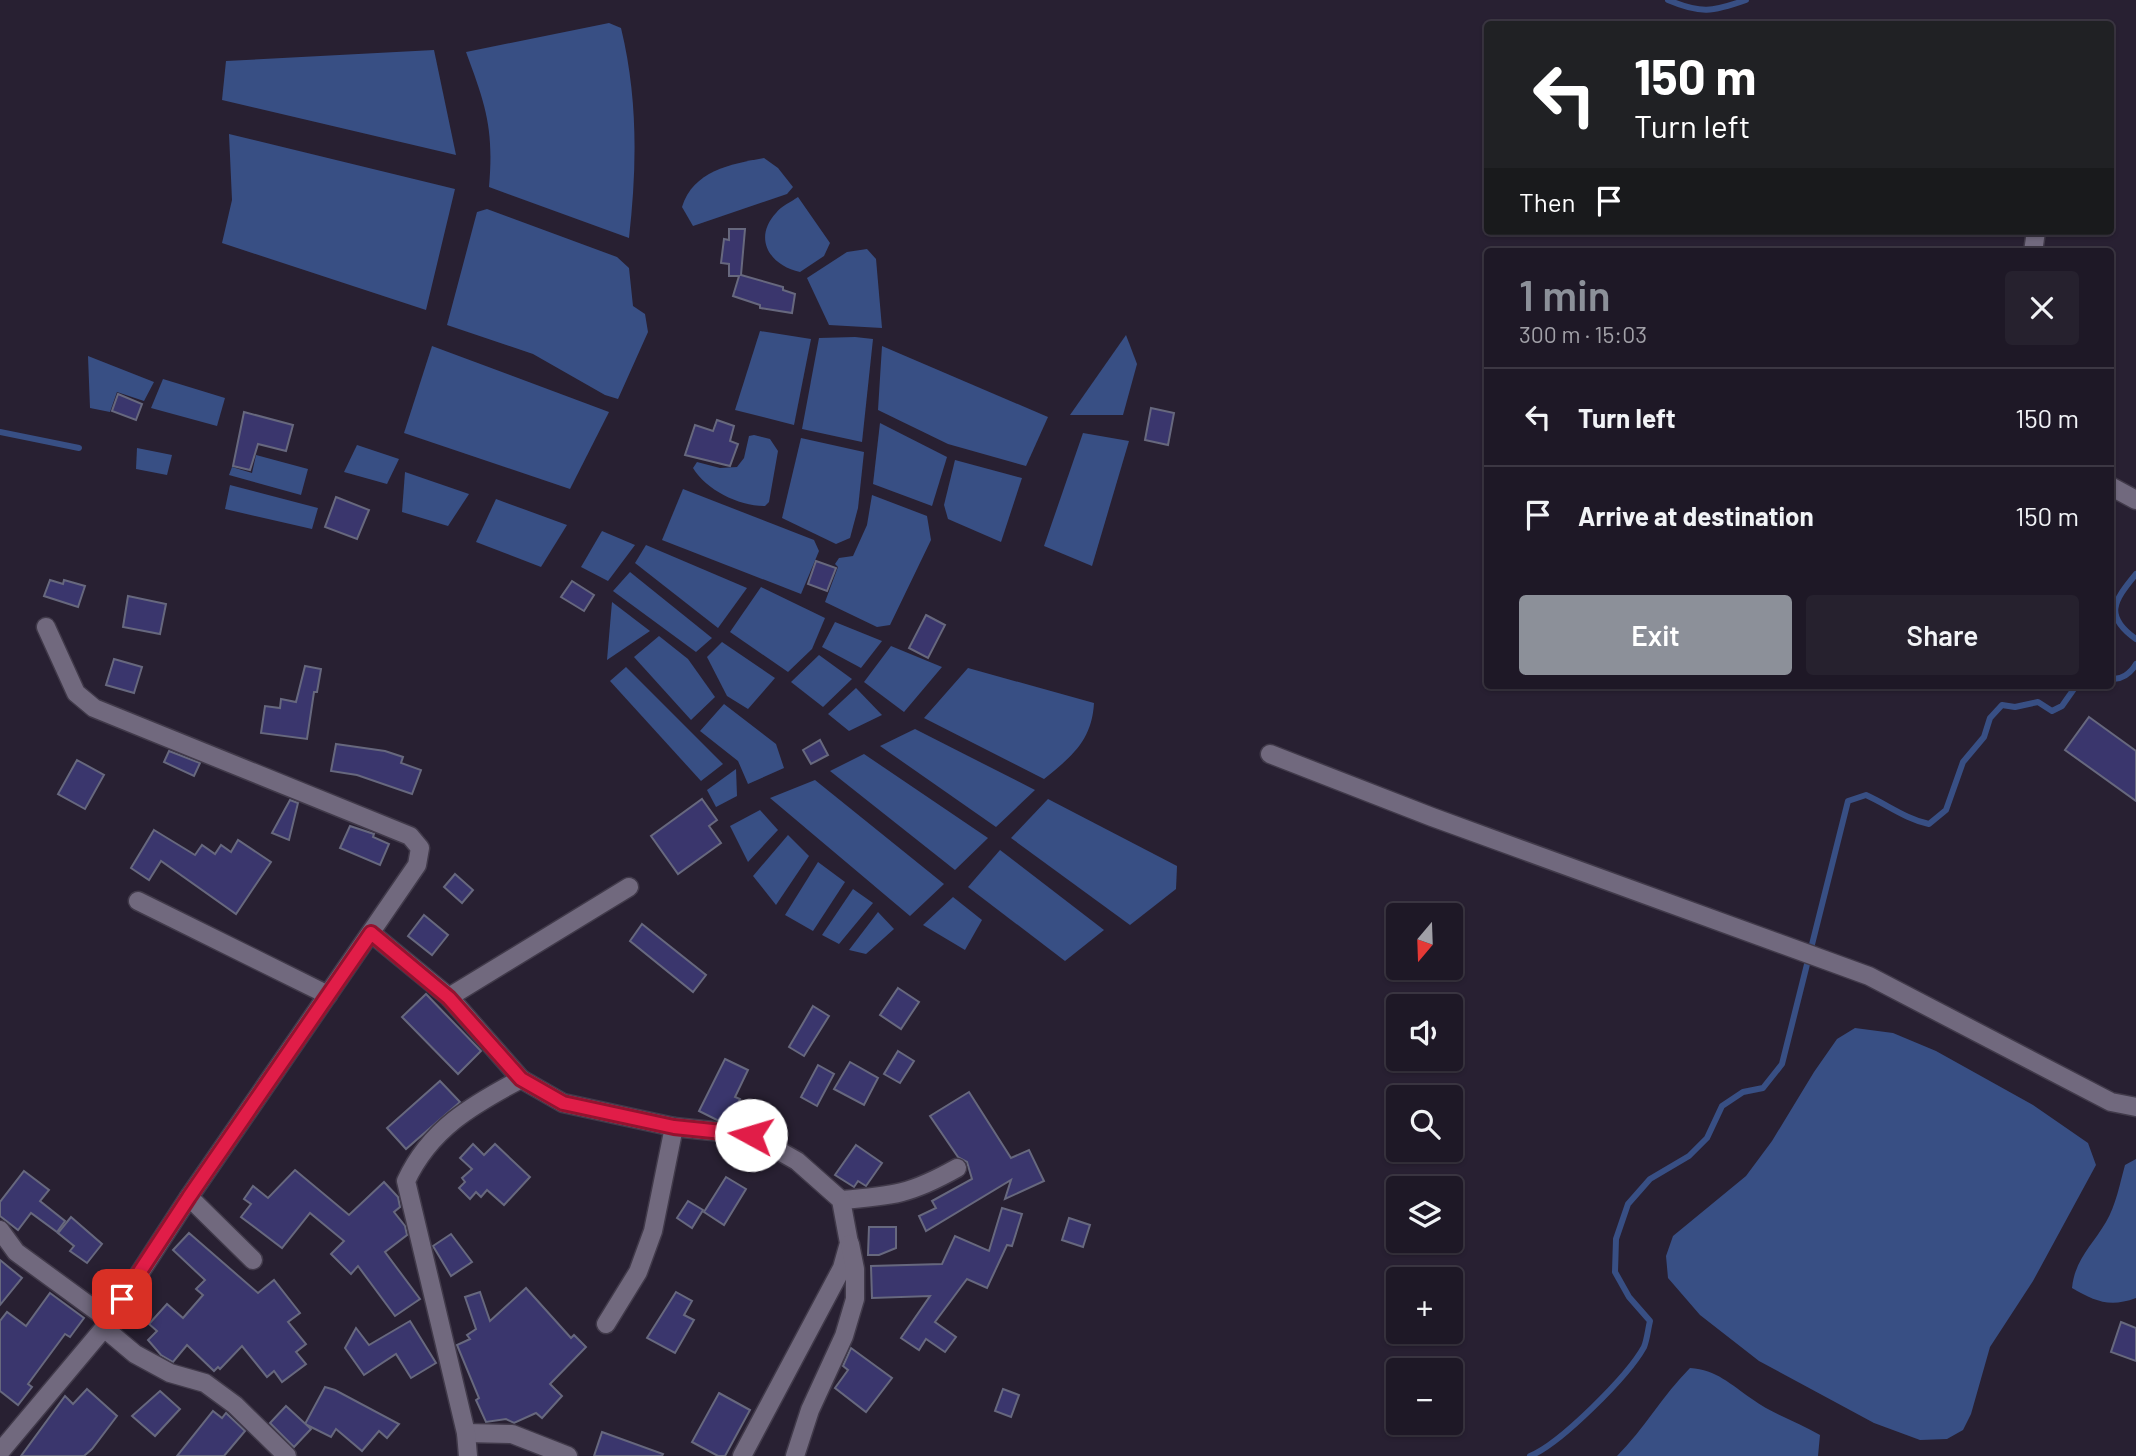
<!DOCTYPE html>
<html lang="en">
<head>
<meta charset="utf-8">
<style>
  :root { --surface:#1e1826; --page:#26212e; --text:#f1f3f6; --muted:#a1a0a7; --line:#3c3743; --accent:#8c9099 }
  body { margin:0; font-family:Barlow,sans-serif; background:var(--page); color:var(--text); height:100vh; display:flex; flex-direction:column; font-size:26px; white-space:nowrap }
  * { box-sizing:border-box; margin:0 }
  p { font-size:23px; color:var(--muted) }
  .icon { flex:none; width:38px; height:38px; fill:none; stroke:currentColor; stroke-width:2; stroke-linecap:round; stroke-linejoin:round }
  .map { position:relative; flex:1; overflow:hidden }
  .details { position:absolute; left:1484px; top:248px; width:630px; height:441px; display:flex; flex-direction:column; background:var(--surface); border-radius:7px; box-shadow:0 2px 5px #0004,0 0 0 2px var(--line) }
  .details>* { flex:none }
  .top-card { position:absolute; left:1484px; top:21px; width:630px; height:214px; border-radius:7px; box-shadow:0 2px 5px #0004,0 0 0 2px var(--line); background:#202124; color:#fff; overflow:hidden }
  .needle { width:46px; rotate:199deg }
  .controls { position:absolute; left:1386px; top:903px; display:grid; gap:14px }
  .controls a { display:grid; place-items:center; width:77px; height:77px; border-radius:7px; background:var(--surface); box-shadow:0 2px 5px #0004,0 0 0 2px var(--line); font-size:35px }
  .pin { position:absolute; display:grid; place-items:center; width:60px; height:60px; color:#fff; margin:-30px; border-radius:14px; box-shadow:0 4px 10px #0006 }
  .me { position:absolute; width:77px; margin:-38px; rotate:276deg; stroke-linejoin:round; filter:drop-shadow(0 0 5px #0008) }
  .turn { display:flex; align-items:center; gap:24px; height:147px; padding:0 35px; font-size:32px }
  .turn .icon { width:91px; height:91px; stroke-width:2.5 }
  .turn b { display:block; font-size:49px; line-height:60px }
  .then { display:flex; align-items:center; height:66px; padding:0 35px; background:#0003; gap:14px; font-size:26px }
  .round { display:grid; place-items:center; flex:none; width:74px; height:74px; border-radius:7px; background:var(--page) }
  .summary { display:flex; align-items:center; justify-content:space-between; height:119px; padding:0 35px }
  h1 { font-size:42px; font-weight:600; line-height:52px; color:var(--accent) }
  .button { display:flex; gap:14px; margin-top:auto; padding:14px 35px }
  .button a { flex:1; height:80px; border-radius:7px; background:var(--accent); color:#fff; font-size:28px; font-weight:600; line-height:80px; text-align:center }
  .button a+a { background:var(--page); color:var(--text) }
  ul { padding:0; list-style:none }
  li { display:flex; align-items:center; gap:21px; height:98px; padding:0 35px; border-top:2px solid var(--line) }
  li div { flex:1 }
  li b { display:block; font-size:26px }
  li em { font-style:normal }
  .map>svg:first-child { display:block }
  .water { fill:#384f84 }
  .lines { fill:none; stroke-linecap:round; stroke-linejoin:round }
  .stream { stroke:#384f84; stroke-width:6 }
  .building { fill:#3a366d; stroke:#67687e; stroke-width:2 }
  .street-casing { stroke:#413a4a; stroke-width:21 }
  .street { stroke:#71697e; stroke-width:18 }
  .route-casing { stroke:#92132f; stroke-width:18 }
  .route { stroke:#e11d48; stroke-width:12 }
</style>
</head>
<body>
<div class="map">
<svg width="2136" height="1456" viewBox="0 0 2136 1456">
  <rect width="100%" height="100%" fill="#282032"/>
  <g class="water">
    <path d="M 609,23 L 621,28 C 638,98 637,167 629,238 L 489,187 C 494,129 486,106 466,52 Z"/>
    <path d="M 434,50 L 456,155 L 222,100 L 226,61 Z"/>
    <path d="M 229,134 L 455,189 L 426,310 L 222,243 L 232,200 Z"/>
    <path d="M 764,158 L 778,168 L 793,187 L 787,194 L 693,226 L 682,207 C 693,171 730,164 764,158 Z"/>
    <path d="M 798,197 L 830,243 L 824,256 L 800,272 C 771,266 752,239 776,213 C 781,206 791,202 798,197 Z"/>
    <path d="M 487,209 L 617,257 L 629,268 L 633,306 L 645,314 L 648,332 L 618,399 L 605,395 L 533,354 L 447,325 L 477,212 Z"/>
    <path d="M 867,249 L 876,259 L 882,328 L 829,325 L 807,278 L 847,252 Z"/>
    <path d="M 760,331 L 811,339 L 794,425 L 735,410 Z"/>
    <path d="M 1126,335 L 1137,364 L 1123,415 L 1070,415 Z"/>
    <path d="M 855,337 L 873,339 L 862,442 L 802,429 L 819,338 Z"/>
    <path d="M 432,346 L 609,412 L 570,489 L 404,433 Z"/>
    <path d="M 882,346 L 1048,417 L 1026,466 L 948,444 L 878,410 Z"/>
    <path d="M 88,356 L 154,382 L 144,401 L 117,392 L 110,412 L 90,408 Z"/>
    <path d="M 163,379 L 225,398 L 217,426 L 151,408 Z"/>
    <path d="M 880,423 L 947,457 L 932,506 L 873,484 Z"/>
    <path d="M 1083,433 L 1129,441 L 1092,566 L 1044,546 Z"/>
    <path d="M 754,435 L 770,439 L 778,451 L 769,502 L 765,506 C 739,506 706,490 693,468 L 697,462 L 720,468 L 737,467 L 744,458 L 749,436 Z"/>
    <path d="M 801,438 L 864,452 L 858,508 L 850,538 L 836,544 L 782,518 Z"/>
    <path d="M 357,445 L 399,459 L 387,484 L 344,472 Z"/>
    <path d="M 137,448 L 172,455 L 167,475 L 136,469 Z"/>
    <path d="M 256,455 L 308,469 L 301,495 L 229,475 L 232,467 L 252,473 Z"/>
    <path d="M 955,460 L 1022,478 L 1001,542 L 948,519 L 944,505 Z"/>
    <path d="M 405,472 L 469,494 L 448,526 L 402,512 Z"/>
    <path d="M 230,485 L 318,508 L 312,529 L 225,509 Z"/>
    <path d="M 683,489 L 814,540 L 819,551 L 801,594 L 662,540 Z"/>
    <path d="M 872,495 L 927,516 L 931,540 L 890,625 L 877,627 L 825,602 L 838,567 L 835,564 L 839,558 L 853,556 L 867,525 Z"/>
    <path d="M 496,499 L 567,525 L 541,567 L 476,542 Z"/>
    <path d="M 602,531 L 635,545 L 608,581 L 581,567 Z"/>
    <path d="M 646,545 L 747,588 L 718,628 L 635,563 Z"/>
    <path d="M 630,572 L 712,638 L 696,652 L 613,591 Z"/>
    <path d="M 761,587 L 825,618 L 812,649 L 788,672 L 730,632 Z"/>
    <path d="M 612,602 L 650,631 L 607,660 Z"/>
    <path d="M 835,622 L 882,641 L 861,668 L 822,647 Z"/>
    <path d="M 659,636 L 688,659 L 715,697 L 691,720 L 634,657 Z"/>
    <path d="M 722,642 L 775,678 L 748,709 L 727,696 L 707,657 Z"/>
    <path d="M 891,646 L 942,667 L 904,712 L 864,682 Z"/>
    <path d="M 819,655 L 852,679 L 823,707 L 791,682 Z"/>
    <path d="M 626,667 L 723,764 L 701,781 L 610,681 Z"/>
    <path d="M 968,668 L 1094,703 C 1092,741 1071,757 1044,779 L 924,718 Z"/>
    <path d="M 856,688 L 882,715 L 849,731 L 828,714 Z"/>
    <path d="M 724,704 L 776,744 L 784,768 L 748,784 L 738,761 L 700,731 Z"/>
    <path d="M 915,729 L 1035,790 L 996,827 L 880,746 Z"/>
    <path d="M 864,754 L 988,838 L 955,870 L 830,771 Z"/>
    <path d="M 736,769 L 737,796 L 716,807 L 707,790 Z"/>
    <path d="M 815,780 L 944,884 L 910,916 L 770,798 Z"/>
    <path d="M 1048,799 L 1177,866 L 1176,889 L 1130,925 L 1011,838 Z"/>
    <path d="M 760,810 L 778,830 L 748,862 L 730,826 Z"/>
    <path d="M 788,835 L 809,856 L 776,905 L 753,876 Z"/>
    <path d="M 1000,850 L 1104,930 L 1065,961 L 968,887 Z"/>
    <path d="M 818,862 L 845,882 L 813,931 L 785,915 Z"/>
    <path d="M 853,889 L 873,903 L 839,944 L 822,935 Z"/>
    <path d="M 953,897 L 982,920 L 965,950 L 923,925 Z"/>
    <path d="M 878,912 L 894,929 L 866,954 L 849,950 Z"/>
    <path d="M 1855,1028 L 1893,1033 L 1936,1051 L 2033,1105 L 2088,1143 L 2096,1165 L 2033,1281 L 1990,1347 L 1971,1414 L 1963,1430 L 1947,1439 L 1920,1440 L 1874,1423 L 1759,1361 L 1700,1315 L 1668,1278 L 1666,1256 L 1673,1236 L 1746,1176 L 1772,1141 L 1814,1072 L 1837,1039 Z"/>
    <path d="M 2136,1159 L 2136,1298 C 2109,1308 2095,1301 2072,1288 C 2075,1259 2092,1246 2106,1222 C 2116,1205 2120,1183 2125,1165 Z"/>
    <path d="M 1690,1368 C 1717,1370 1730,1384 1752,1399 C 1772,1414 1798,1422 1820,1435 L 1818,1456 L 1617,1456 C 1644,1429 1663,1395 1690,1368 Z"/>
  </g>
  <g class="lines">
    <g class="stream">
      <path d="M 1668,0 C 1701,14 1712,12 1746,0"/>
      <path d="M 0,432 L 79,448"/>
      <path d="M 2136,574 C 2113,602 2104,616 2136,639"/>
      <path d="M 2110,678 C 2121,681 2131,673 2136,664"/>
      <path d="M 1530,1456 C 1560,1444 1628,1376 1644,1347 C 1647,1340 1648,1329 1650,1321 L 1629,1297 L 1615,1272 L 1616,1239 L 1628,1204 L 1650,1179 L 1689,1156 L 1707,1138 L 1722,1106 L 1743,1092 L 1763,1088 L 1782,1064 L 1848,801 L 1866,795 C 1888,805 1906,819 1929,824 L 1946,810 L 1963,762 L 1984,737 L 1990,718 L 2002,705 L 2015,707 L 2038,702 L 2052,711 L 2062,706 L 2076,686"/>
    </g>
  </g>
  <g class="building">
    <path d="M 729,229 L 745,229 L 741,275 L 783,287 L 783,290 L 795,294 L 792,313 L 760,308 L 760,305 L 733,296 L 739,276 L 729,276 L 729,264 L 721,263 L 724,239 L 729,240 Z"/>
    <path d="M 118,394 L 142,404 L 136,420 L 112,411 Z"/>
    <path d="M 1151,408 L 1174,413 L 1168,445 L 1145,440 Z"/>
    <path d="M 244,412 L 293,425 L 286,451 L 258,444 L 250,470 L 233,466 Z"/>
    <path d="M 717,420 L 734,426 L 730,441 L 738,444 L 730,466 L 685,455 L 695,425 L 713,431 Z"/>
    <path d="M 336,497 L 369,510 L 357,539 L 325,527 Z"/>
    <path d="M 816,561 L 836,568 L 827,591 L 808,584 Z"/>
    <path d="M 50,580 L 63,584 L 64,580 L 85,586 L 78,607 L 44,596 Z"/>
    <path d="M 572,581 L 594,595 L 584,611 L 561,597 Z"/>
    <path d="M 128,596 L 166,604 L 160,634 L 123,627 Z"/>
    <path d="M 926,615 L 945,625 L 928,658 L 909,648 Z"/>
    <path d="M 114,659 L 142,667 L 134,693 L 106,685 Z"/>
    <path d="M 305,666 L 321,669 L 317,692 L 314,692 L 307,739 L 261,733 L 265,706 L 280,708 L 281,699 L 296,702 Z"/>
    <path d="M 2089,717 L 2136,751 L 2136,801 L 2065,750 Z"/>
    <path d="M 820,740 L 828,755 L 811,764 L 803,750 Z"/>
    <path d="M 336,744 L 385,751 L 403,757 L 401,763 L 421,770 L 412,794 L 357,775 L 331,771 Z"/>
    <path d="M 169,751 L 200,763 L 194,776 L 164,762 Z"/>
    <path d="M 77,760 L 104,775 L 85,809 L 58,794 Z"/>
    <path d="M 702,799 L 717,820 L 709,826 L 721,843 L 678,874 L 651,836 Z"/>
    <path d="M 290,800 L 298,803 L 289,840 L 272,833 Z"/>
    <path d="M 350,826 L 374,834 L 373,837 L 389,844 L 380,865 L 340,848 Z"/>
    <path d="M 154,830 L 195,855 L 202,845 L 215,854 L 221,845 L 231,852 L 238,840 L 271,862 L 236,914 L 161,861 L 149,880 L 131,868 Z"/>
    <path d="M 455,874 L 473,890 L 462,903 L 444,887 Z"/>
    <path d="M 424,915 L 448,935 L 432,955 L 408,936 Z"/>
    <path d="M 642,924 L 706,975 L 693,992 L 630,941 Z"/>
    <path d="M 898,988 L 919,1002 L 901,1029 L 880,1015 Z"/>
    <path d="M 426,994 L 481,1051 L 458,1074 L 402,1017 Z"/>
    <path d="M 813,1006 L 829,1016 L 804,1056 L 789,1047 Z"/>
    <path d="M 898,1051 L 914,1061 L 900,1083 L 884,1074 Z"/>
    <path d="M 725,1059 L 748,1070 L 735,1097 L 740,1099 L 729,1121 L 717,1120 L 699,1111 Z"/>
    <path d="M 850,1062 L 878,1078 L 864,1105 L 834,1089 Z"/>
    <path d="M 818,1065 L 834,1074 L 817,1106 L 801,1097 Z"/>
    <path d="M 440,1081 L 460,1102 L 406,1149 L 387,1128 Z"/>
    <path d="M 969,1092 L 1011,1158 L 1029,1150 L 1044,1181 L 1005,1199 L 1011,1180 L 926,1231 L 919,1216 L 936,1208 L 932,1201 L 972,1179 L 967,1162 L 958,1157 L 930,1116 Z"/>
    <path d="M 473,1144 L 484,1155 L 495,1144 L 530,1177 L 504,1205 L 487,1190 L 481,1197 L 476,1192 L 470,1199 L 459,1188 L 465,1182 L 462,1178 L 472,1169 L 460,1158 Z"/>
    <path d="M 856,1145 L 882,1163 L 866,1186 L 858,1181 L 854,1187 L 835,1175 Z"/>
    <path d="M 295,1170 L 349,1215 L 384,1182 L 398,1197 L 400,1207 L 394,1212 L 405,1226 L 407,1235 L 385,1252 L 420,1299 L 395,1316 L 358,1266 L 351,1274 L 331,1254 L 344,1241 L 310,1213 L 282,1248 L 241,1217 L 251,1204 L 244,1199 L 253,1186 L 268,1198 Z"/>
    <path d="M 24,1171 L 49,1190 L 40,1201 L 65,1221 L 57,1232 L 31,1213 L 18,1230 L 0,1216 L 0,1202 Z"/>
    <path d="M 726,1177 L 746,1189 L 724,1225 L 704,1212 Z"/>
    <path d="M 688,1201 L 703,1210 L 692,1228 L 677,1218 Z"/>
    <path d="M 1002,1208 L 1022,1214 L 1012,1246 L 1007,1245 L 987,1288 L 967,1279 L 935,1322 L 956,1337 L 945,1352 L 926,1339 L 919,1350 L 901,1338 L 930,1296 L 872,1298 L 871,1266 L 942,1264 L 955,1236 L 989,1251 Z"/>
    <path d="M 71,1217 L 102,1244 L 87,1263 L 70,1251 L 74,1246 L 58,1233 Z"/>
    <path d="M 1069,1218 L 1090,1225 L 1083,1247 L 1062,1240 Z"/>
    <path d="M 869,1227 L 896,1227 L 896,1248 L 879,1255 L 868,1255 Z"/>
    <path d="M 189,1233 L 258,1293 L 274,1280 L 300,1313 L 288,1322 L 306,1344 L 296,1352 L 306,1364 L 282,1382 L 274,1371 L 267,1377 L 242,1346 L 220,1369 L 218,1367 L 214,1371 L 187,1345 L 173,1362 L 161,1355 L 148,1340 L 157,1331 L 149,1324 L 167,1304 L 183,1318 L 203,1295 L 196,1289 L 205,1280 L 173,1250 Z"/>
    <path d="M 451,1234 L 472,1262 L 451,1276 L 433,1246 Z"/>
    <path d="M 0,1260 L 22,1278 L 0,1305 Z"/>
    <path d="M 526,1288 L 571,1338 L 574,1335 L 586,1347 L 550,1384 L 562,1396 L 542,1418 L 536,1413 L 514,1423 L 506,1419 L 486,1422 L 476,1400 L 479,1398 L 457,1345 L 470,1339 L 467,1335 L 476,1329 L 465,1297 L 480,1292 L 490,1321 Z"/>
    <path d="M 676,1292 L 692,1301 L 684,1315 L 694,1320 L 675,1353 L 647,1338 Z"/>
    <path d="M 50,1293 L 84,1318 L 70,1337 L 65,1334 L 28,1384 L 32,1387 L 18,1405 L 0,1391 L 0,1321 L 7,1312 L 26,1326 Z"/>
    <path d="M 410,1321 L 436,1363 L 411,1378 L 396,1354 L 364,1375 L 345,1348 L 356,1328 L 369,1345 Z"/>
    <path d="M 2121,1322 L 2136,1328 L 2136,1361 L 2111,1352 Z"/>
    <path d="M 851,1348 L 892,1378 L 866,1412 L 835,1388 L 848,1370 L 843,1366 Z"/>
    <path d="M 325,1387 L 335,1390 L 399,1424 L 387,1438 L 379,1431 L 362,1451 L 336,1429 L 331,1437 L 305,1424 Z"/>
    <path d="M 87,1389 L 117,1416 L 92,1449 L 84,1456 L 21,1456 L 65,1396 L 73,1404 Z"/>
    <path d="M 1003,1389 L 1019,1395 L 1011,1417 L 995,1411 Z"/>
    <path d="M 160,1391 L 180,1409 L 155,1436 L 132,1416 Z"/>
    <path d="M 719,1393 L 750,1410 L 725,1456 L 718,1456 L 692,1442 Z"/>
    <path d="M 286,1406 L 311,1429 L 294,1447 L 270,1423 Z"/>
    <path d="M 213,1411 L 222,1418 L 226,1413 L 245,1431 L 224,1456 L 177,1456 Z"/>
    <path d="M 602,1432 L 663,1454 L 662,1456 L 594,1456 Z"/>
  </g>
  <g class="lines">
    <g class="street-casing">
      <g id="street">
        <path d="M 2033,252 L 2036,231"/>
        <path d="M 2110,486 L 2136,500"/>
        <path d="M 1270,754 L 1432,817 L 1869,976 L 2111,1102 L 2136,1107"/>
        <path d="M 138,901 L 328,995"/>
        <path d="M 371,933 L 449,997 L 521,1079"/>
        <path d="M 449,997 L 629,887"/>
        <path d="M 189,1197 L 253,1260"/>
        <path d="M 841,1200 C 893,1196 911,1194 957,1168"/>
        <path d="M 0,1230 L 16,1252 L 109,1320"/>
        <path d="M 606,1324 L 638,1272 L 653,1231 L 674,1127"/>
        <path d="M 104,1328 L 135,1354 L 170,1373 L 205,1383 L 235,1405 L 287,1456"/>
        <path d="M 466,1433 L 512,1434 L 568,1456"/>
        <path d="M 0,1452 L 104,1328 L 189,1197 L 417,865 L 420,848 L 410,836 L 94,708 L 76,693 L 46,627"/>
        <path d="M 468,1456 L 466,1433 L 406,1181 C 430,1129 472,1105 521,1079 L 563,1103 L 674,1127 L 751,1135 L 797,1161 L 841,1200 L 849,1243 L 842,1268 L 742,1456"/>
        <path d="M 795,1456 L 810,1410 L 844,1336 L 855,1299 L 855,1269 L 850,1244"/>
      </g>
    </g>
    <use href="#street" class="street"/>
  </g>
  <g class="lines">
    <g class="route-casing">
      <path id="route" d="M 122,1299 L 189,1197 L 371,933 L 449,998 L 521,1079 L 563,1103 L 674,1127 L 751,1135"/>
    </g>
    <use href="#route" class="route"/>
  </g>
</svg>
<div class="controls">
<a><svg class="needle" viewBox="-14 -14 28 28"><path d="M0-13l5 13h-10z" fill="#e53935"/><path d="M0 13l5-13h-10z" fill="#a1a0a7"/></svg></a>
<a><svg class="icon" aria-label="sound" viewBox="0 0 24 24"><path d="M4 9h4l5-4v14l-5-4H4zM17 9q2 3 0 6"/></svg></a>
<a><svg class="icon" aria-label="search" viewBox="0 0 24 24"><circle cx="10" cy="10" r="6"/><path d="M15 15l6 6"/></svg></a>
<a><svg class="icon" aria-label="layers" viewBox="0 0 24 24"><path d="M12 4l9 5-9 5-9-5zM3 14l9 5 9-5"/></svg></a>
<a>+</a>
<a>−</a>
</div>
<div class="pin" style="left:122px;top:1299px;background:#d93025"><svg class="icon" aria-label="arrive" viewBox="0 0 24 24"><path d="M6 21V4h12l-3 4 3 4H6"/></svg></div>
<svg class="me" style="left:751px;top:1135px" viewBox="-20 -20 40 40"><circle r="19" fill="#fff"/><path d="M0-13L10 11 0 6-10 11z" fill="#e11d48"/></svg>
<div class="top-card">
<div class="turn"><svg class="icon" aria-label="left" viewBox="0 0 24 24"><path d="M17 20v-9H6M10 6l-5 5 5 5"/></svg><div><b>150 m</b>Turn left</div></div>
<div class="then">Then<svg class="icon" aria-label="arrive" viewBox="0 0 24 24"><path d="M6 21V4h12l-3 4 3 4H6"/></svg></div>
</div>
<section class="details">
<div class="summary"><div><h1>1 min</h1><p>300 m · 15:03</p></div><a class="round"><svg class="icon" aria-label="close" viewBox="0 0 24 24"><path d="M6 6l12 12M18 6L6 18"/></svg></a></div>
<ul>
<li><svg class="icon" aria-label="left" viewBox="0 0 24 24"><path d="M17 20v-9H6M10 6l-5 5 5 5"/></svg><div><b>Turn left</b></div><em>150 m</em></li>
<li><svg class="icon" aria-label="arrive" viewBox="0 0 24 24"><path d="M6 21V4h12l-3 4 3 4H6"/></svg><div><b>Arrive at destination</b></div><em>150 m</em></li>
</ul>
<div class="button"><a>Exit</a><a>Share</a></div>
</section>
</div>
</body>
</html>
